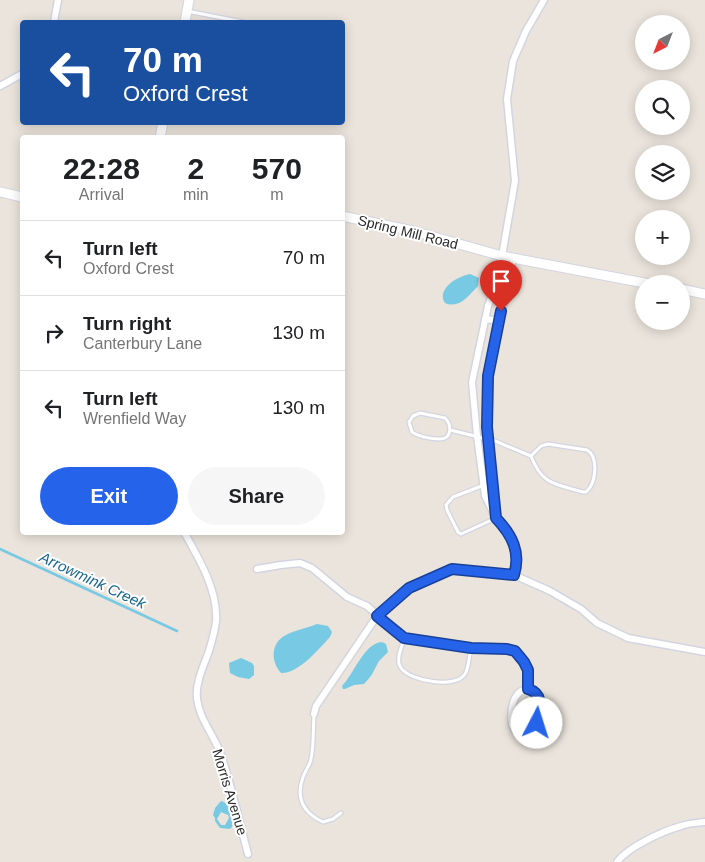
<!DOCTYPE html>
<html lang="en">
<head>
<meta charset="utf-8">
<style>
  :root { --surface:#fff; --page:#f6f6f6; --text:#202124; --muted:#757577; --line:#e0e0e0; --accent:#2563eb }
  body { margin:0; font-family:Arial,sans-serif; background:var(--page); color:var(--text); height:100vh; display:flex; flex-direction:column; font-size:19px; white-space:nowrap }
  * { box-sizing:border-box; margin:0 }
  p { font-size:16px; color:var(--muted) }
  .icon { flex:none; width:28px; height:28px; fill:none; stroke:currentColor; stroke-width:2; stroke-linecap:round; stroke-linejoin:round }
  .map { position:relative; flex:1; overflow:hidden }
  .panel { position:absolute; left:20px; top:135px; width:325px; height:400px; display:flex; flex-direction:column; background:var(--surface); border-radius:5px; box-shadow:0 2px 12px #0003 }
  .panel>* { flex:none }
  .top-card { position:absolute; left:20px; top:20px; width:325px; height:105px; border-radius:5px; box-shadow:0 2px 12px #0003; background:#1a4fa0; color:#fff; overflow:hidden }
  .needle { width:32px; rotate:222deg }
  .fabs { position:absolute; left:635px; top:15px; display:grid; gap:10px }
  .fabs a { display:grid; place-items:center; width:55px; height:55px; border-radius:50%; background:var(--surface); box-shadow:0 2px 12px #0003; font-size:25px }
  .pin { position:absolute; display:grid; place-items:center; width:42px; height:42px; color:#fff; margin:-51px -21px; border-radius:50% 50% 50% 0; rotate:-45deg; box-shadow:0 0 5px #0007 }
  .pin .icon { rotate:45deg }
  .me { position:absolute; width:55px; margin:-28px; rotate:5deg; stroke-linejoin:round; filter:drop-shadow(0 0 4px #0008) }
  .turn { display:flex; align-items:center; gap:18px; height:105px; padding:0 20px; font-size:22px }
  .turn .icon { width:65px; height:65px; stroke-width:2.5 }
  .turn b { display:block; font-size:35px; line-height:42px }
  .eta { display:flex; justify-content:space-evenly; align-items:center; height:85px; text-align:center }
  .eta b { font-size:30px; font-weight:700; line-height:35px }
  .primary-button { display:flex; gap:10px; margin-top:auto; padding:10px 20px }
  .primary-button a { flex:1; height:58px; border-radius:30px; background:var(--accent); color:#fff; font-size:20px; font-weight:700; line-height:58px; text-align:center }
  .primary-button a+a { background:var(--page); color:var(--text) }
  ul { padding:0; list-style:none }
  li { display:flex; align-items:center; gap:15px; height:75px; padding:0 20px; border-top:1px solid var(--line) }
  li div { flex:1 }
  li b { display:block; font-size:19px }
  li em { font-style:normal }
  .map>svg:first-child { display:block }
  .water { fill:#78c9e3; fill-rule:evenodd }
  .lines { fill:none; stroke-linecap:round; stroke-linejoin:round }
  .stream { stroke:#78c9e3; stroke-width:2.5 }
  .lane-casing { stroke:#d2d5e1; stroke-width:5.5 }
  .street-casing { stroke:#d2d5e1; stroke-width:9 }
  .secondary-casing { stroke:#d2d5e1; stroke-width:11 }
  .lane { stroke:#fff; stroke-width:3 }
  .street { stroke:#fff; stroke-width:6 }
  .secondary { stroke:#fff; stroke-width:9 }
  .route-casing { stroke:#184099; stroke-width:12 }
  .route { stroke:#2563eb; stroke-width:9 }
  .labels { text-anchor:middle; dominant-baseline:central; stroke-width:4; stroke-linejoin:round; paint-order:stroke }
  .street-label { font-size:14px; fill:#292929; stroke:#fff }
  .water-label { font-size:15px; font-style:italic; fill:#19678e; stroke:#fff }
</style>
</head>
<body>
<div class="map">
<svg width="705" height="862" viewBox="0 0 705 862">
  <rect width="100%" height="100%" fill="#eae4dc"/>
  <g class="water">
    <path d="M 470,274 L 479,278 L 478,286 C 468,296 460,309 445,303 C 436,289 458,276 470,274 Z"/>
    <path d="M 317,624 L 328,626 L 332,632 L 330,637 C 319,649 298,674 281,673 C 271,662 270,643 286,635 C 295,630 307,628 317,624 Z"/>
    <path d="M 382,642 L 386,644 L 388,652 L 379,661 L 371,676 L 364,684 L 354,685 L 345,689 L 343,689 L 342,686 C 354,674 364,643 382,642 Z"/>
    <path d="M 241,658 L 252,663 L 254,666 L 254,675 L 249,679 L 238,677 L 230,673 L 229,663 Z"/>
    <path d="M 221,801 L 224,802 C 231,808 234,818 232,827 L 230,829 L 220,828 L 215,821 L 215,818 L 213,815 L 215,808 ZM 221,812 L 228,815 L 229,818 L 225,825 L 221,825 L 217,819 Z"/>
  </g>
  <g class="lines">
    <path class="stream" d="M 0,549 L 177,631"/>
    <g class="lane-casing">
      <g id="lane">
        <path d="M 187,11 L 243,22"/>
        <path d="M 420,413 L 445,418 C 452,425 452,439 440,439 C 432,439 419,437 412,432 L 409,422 L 413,416 Z"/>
        <path d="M 450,430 L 495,441 L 531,456 C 542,485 555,484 583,492 L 586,492 C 596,484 599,457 587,450 L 548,444 L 541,446 L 531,456"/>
        <path d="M 484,485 L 453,497 L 446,505 L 447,510 L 458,532 L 461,534 L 496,518"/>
        <path d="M 404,639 C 402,647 395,660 401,668 C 410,681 456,689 465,674 C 469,668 469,656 471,648"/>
        <path d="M 314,715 C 313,729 314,745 311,759 C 310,765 305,771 303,777 C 295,799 304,813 323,822 L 333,819 L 341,813"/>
      </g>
    </g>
    <g class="street-casing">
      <g id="street">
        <path d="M 54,22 L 58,0"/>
        <path d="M 0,86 L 22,74"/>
        <path d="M 485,319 L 500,321"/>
        <path d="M 495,512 L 487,427 L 488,376 L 513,258"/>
        <path d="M 184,532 C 199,559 218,590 216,621 C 215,631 212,641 209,651 C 204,665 195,683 197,699 C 200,721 214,734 221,755 C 232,787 239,821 248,854"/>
        <path d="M 257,569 L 281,565 L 300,563 L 312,568 L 347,597 L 367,606 L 404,638 L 471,648 L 507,649 L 515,651 L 524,662 L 528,670 L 528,689"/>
        <path d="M 514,575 L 518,557 L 512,540 L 504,527 L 496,518 L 485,496 L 477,436 L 472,382 L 488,306 L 494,289 L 502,256 L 515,181 L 507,99 L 513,61 L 526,31 L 544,0"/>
        <path d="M 528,689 C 556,697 530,757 512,725 C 510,712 512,690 528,689 Z"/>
        <path d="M 314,714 L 316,706 L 377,616 L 409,588 L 452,569 L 514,575 L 550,591 L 581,609 L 597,623 L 628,638 L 705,652"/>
        <path d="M 617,862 C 628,847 663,831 681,826 C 689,823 697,823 705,822"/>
      </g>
    </g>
    <g class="secondary-casing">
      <g id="secondary">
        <path d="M 185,22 L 189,0"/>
        <path d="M 160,138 L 163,122"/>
        <path d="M 0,192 L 22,197"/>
        <path d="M 342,216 L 413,231 L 502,256 L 650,284"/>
        <path d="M 681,289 L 705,294"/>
      </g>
    </g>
    <use href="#lane" class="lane"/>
    <use href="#street" class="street"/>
    <use href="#secondary" class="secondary"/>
  </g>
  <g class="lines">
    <g class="route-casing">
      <path id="route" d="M 501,311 L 488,376 L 487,427 L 496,518 C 512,535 521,552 514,575 L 452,569 L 409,588 L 377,616 L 404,638 L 471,648 L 507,649 L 515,651 L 524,662 L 528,670 L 528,689 C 545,694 539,710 537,723"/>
    </g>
    <use href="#route" class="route"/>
  </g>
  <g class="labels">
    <g class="street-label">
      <text transform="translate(408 232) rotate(14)">Spring Mill Road</text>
      <text transform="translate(230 792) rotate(73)">Morris Avenue</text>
    </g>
    <g class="water-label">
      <text transform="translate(93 580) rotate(25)">Arrowmink Creek</text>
    </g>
  </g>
</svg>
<div class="fabs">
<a><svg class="needle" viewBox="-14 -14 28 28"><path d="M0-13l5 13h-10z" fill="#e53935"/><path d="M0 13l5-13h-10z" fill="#757577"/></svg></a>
<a><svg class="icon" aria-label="search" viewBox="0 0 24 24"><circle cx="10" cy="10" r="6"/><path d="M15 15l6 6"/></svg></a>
<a><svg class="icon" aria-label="layers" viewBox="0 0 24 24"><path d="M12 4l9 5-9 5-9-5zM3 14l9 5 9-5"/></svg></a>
<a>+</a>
<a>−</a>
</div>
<div class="pin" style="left:501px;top:311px;background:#d93025"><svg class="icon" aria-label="arrive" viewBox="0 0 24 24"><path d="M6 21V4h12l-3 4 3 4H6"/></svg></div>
<svg class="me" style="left:537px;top:723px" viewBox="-20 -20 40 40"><circle r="19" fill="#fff"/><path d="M0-13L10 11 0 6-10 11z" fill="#2563eb"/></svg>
<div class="top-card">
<div class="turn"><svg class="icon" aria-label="left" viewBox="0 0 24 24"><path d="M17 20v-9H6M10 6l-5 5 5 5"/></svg><div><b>70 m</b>Oxford Crest</div></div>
</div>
<section class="panel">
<div class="eta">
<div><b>22:28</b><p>Arrival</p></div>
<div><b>2</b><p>min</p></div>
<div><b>570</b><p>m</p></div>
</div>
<ul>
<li><svg class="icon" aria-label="left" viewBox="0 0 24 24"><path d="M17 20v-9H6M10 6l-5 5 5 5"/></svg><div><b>Turn left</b><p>Oxford Crest</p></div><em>70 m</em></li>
<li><svg class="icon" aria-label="right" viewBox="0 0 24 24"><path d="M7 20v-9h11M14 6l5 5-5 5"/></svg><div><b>Turn right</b><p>Canterbury Lane</p></div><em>130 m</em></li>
<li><svg class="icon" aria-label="left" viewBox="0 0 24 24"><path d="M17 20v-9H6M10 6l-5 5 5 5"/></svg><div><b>Turn left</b><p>Wrenfield Way</p></div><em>130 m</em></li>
</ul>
<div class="primary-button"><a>Exit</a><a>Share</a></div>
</section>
</div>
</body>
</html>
